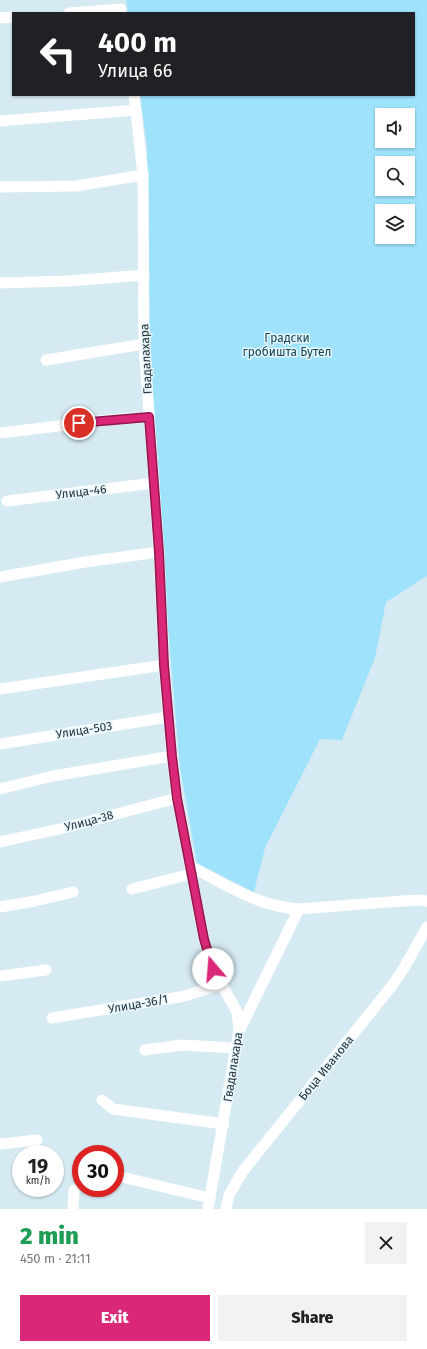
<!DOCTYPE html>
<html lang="en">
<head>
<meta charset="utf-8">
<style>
  :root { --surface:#fff; --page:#f2f2f2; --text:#222; --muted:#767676; --accent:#db2777 }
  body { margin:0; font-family:"Fira Sans",sans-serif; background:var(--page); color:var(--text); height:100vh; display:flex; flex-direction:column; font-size:15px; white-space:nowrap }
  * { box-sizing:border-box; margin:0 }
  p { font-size:13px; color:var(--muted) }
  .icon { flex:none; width:22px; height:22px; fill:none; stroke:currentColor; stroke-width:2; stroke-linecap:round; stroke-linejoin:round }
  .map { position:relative; height:1209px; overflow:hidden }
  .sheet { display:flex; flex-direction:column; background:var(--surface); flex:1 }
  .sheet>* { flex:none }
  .top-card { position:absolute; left:12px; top:12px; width:403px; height:84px; border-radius:0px; box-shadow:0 1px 3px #0004; background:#202124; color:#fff; overflow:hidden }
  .buttons { position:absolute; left:375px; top:108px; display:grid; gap:8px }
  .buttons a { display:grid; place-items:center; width:40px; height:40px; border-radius:0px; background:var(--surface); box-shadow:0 1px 3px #0004; font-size:20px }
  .speed { position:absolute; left:12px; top:1145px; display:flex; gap:8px; font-size:20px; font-weight:700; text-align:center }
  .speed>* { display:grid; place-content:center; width:52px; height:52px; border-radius:50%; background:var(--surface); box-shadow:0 1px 3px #0004; line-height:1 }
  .speed small { font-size:10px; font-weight:400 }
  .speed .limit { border:6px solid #d22; background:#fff; color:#111 }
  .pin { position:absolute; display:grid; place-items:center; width:34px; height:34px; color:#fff; margin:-17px; border:2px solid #fff; border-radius:50%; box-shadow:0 1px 4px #0007 }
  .me { position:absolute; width:44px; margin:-22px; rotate:342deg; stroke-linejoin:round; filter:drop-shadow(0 0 3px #0008) }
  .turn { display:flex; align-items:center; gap:14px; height:84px; padding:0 20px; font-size:18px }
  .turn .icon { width:52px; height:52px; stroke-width:2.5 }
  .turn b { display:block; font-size:28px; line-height:34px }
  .round { display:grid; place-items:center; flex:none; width:42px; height:42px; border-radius:0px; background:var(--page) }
  .head { display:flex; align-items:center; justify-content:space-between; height:68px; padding:0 20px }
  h1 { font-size:24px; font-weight:800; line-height:30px; color:#1e9e55 }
  .action { display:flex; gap:8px; margin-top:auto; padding:8px 20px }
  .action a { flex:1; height:46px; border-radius:0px; background:var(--accent); color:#fff; font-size:16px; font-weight:800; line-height:46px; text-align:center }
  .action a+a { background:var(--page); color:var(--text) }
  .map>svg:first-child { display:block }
  .green { fill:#9ee2fc; fill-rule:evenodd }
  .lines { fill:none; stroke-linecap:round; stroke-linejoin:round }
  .minor { stroke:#fff; stroke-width:11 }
  .route-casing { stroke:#8e194d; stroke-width:10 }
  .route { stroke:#db2777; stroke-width:7 }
  .labels { text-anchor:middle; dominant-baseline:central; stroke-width:3; stroke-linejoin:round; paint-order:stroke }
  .park-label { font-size:12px; fill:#194554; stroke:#e6f7fe }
  .street-label { font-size:12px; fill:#2a3235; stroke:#e6f7fe }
</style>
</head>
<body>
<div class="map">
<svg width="427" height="1209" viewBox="0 0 427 1209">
  <rect width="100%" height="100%" fill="#d5eaf3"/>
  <path class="green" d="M 126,0 L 427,0 L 427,576 L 386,602 L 375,658 L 342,740 L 320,739 L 265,848 L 254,892 L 197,863 L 180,767 L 150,416 L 147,146 L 140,95 L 414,95 L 414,13 L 128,13 ZM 382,115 L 408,115 L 408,141 L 382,141 ZM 382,163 L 408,163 L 408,189 L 382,189 ZM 382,211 L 408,211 L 408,237 L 382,237 Z"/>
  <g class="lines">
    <g class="minor">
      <path d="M 69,13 L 121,9"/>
      <path d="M 0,18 L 13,17"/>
      <path d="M 134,95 L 143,175 L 144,344 L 159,552 L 164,665 L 172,756 L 177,798 L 204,939 L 213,969 L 237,1012 L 239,1029 L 208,1209"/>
      <path d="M 0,121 L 136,110"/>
      <path d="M 0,187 L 76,186 L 143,175"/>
      <path d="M 0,283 L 69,281 L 144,275"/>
      <path d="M 46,360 L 144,344"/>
      <path d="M 0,433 L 108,420 L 149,417"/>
      <path d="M 7,501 L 154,483"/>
      <path d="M 0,577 L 85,562 L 159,552"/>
      <path d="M 0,689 L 164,665"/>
      <path d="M 0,744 L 168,717"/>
      <path d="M 0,789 L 53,776 L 172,756"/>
      <path d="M 0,842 L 64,828 L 177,798"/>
      <path d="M 190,866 C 224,884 259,907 299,909 L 402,901 L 419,900 L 427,901"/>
      <path d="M 132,889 L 191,874"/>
      <path d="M 0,907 L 35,901 L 73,892"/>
      <path d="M 0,976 L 46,970"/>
      <path d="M 52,1018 L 185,996 L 222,984"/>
      <path d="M 240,1029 L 299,909"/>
      <path d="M 145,1050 L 182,1045 L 236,1048"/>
      <path d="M 102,1100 L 113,1109 L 224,1124"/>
      <path d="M 0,1144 L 37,1140"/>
      <path d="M 117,1176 L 210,1198"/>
      <path d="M 73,1209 L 74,1190"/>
      <path d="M 226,1209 L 229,1195 L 243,1171 L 391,987 L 404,968 L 427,927"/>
    </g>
  </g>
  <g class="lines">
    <g class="route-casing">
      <path id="route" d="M 79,423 L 149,417 L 159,552 L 164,665 L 172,756 L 177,798 L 204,939 L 213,969"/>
    </g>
    <use href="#route" class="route"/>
  </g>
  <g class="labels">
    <g class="park-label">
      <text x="287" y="338">Градски<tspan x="287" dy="14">гробишта Бутел</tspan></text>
    </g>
    <g class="street-label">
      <text transform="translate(146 359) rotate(-93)">Гвадалахара</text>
      <text transform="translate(81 492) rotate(-7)">Улица-46</text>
      <text transform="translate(84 730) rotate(-9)">Улица-503</text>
      <text transform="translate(89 821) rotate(-15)">Улица-38</text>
      <text transform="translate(138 1004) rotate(-10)">Улица-36/1</text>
      <text transform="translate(233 1067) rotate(-81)">Гвадалахара</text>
      <text transform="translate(326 1068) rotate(-51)">Боца Иванова</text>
    </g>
  </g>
</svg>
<div class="buttons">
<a><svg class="icon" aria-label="sound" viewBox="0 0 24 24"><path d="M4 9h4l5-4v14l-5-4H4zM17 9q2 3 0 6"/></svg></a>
<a><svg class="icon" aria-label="search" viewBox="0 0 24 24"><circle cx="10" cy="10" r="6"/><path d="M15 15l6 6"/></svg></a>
<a><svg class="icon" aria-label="layers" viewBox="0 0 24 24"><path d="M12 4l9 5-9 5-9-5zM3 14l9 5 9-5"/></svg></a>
</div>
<div class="speed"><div>19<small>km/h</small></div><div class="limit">30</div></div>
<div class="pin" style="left:79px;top:423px;background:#d93025"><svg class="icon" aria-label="arrive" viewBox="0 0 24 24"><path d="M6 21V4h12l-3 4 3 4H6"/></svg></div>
<svg class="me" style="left:213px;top:969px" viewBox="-20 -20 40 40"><circle r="19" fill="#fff"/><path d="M0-13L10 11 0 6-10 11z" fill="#db2777"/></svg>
<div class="top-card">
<div class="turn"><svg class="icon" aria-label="left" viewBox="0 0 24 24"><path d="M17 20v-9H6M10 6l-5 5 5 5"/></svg><div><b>400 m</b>Улица 66</div></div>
</div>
</div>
<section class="sheet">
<div class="head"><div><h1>2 min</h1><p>450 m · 21:11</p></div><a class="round"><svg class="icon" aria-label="close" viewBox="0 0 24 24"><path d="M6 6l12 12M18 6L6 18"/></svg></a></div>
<div class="action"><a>Exit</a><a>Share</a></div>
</section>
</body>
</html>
